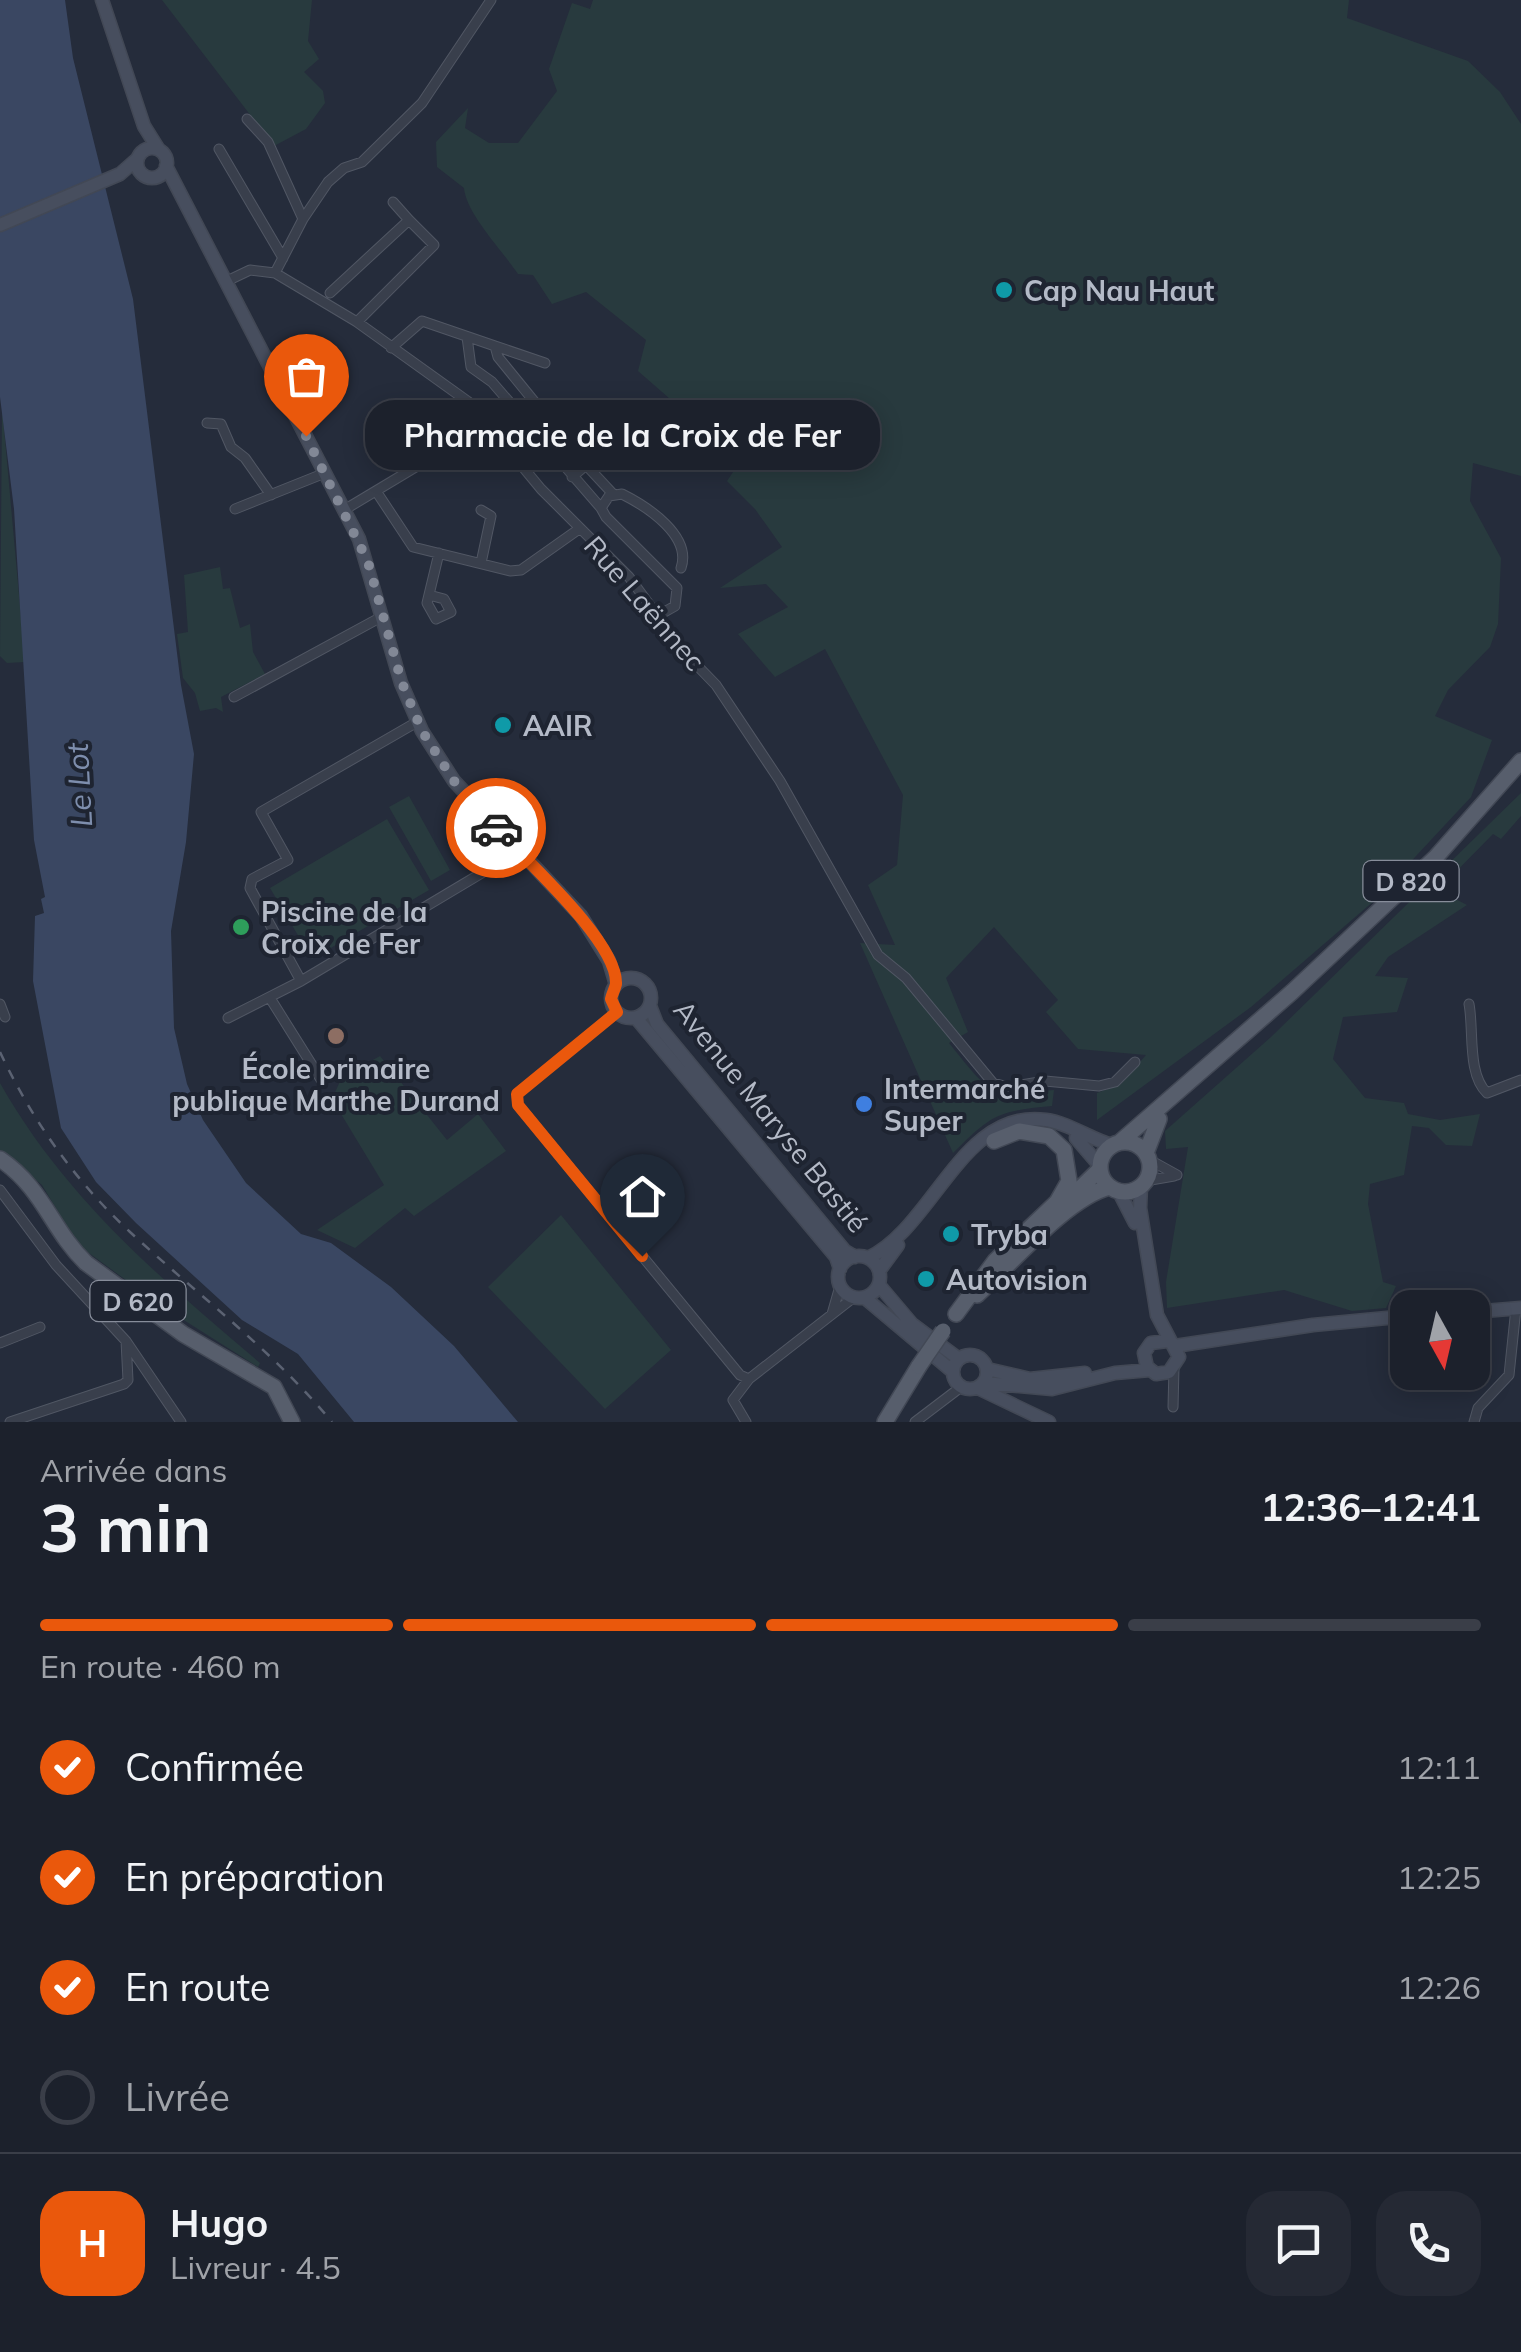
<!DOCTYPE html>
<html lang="fr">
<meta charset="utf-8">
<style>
:root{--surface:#1c212c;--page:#252934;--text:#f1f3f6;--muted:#a0a3a9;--line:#3a3e48;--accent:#ea580c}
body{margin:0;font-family:Mulish,sans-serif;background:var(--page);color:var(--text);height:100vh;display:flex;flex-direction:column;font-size:38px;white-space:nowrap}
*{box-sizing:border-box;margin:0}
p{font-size:32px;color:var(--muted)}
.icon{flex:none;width:55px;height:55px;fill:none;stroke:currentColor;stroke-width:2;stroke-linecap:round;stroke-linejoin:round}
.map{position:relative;height:1422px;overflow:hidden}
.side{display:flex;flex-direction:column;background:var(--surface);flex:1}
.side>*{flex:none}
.needle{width:65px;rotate:172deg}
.fabs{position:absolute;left:1390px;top:1290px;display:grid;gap:20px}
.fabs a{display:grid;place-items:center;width:100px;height:100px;border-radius:20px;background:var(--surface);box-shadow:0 5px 25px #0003,0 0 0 2px var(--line);font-size:50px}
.pin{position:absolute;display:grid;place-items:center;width:85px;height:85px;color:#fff;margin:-102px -42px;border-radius:50% 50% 50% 0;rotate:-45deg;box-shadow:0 0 10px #0007}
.pin .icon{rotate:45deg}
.courier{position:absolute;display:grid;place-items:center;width:100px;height:100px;margin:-50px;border:8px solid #ea580c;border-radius:50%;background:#fff;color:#222;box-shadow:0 2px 12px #0007}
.bubble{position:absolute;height:70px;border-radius:30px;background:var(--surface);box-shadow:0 5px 25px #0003,0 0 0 2px var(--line);font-size:32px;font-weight:700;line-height:70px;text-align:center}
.headline em{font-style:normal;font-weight:700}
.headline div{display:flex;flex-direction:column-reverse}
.headline{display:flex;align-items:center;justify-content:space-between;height:170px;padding:0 40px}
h1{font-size:65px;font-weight:700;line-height:75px}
.bar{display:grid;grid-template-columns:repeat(4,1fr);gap:15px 10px;align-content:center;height:120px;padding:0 40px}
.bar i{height:12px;border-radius:8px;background:var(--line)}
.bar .on{background:var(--accent)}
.bar p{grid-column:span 4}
.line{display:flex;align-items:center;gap:25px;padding:0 40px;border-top:2px solid var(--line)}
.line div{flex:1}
.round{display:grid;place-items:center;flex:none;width:105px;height:105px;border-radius:30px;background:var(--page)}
ol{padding:0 40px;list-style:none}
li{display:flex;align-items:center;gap:30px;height:110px}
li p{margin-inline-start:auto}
li .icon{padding:10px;border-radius:50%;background:var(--accent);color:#fff;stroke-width:4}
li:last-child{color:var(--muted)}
li i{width:55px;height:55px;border:5px solid var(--line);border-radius:50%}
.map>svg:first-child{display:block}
.green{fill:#283a3e}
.water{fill:#3a4762}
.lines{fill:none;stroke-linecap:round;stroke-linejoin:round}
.street-casing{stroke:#515764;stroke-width:11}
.secondary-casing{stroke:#424855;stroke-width:15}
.primary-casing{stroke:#424855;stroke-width:18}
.street{stroke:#393f4c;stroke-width:9}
.secondary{stroke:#474e5e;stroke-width:12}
.primary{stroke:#575e6c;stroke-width:15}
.rail{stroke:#5b6272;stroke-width:2.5;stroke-dasharray:10 10;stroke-linecap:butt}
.primary-bridge-casing{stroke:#424855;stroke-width:18;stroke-linecap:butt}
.primary-bridge{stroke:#575e6c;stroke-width:15}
.done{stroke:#828896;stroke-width:10;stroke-dasharray:0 18}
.route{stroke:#ea580c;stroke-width:12}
.culture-dot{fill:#0f9aa8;stroke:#1e2431;stroke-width:4}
.leisure-dot{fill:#2e9e5b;stroke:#1e2431;stroke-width:4}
.education-dot{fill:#8d6e63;stroke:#1e2431;stroke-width:4}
.shop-dot{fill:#3f7fe0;stroke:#1e2431;stroke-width:4}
.labels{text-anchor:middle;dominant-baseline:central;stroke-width:8;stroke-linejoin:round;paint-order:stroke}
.shield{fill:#1e2431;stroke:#878d9a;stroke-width:2.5}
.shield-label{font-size:25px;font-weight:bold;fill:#b4bac7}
.poi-label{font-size:28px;font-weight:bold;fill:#b4bac7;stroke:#1e2431;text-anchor:start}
.street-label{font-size:28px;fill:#b4bac7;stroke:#1e2431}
.water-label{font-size:30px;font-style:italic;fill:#7e8ead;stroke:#1e2431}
</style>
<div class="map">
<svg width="1521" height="1422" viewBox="0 0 1521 1422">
<rect width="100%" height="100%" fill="#252c3b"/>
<path class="green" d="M162 0H312L308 41 319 59 304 72 323 91 325 103 306 129 274 146Z
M593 0H1349L1347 18 1468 61 1500 92 1521 124V476L1473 463 1470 501 1501 558 1498 624 1490 647 1448 690 1435 716 1492 740 1471 797 1375 900 1251 1007 1097 1120V1093L1121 1084 1146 1055 1078 1049 1046 1012 1058 1000 994 927 946 978 968 1032 949 1043C992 1096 986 1095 1054 1090L1052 1106C998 1111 992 1114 953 1153L860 943 895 945 868 885 897 865 903 795 825 649 775 677 738 634 788 607 766 584 720 588 782 547 755 509 727 481 735 469 701 426 638 371 646 340 586 292 552 304 533 275 518 274C501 249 466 213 464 188L437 167 436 142 468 108 465 128 489 143H518L557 91 549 69 572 3 590 9Z
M2 406 25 662 7 663 0 656Z
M220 567 223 589 230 588 240 628 250 624 253 652 265 674 221 697 223 712 216 708 200 711 195 693 183 678 177 634 188 632 184 575Z
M1521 793V816L1501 839 1493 834 1438 890 1467 905 1388 957 1375 976 1408 978 1397 1012 1343 1017 1333 1059 1365 1098 1404 1103 1408 1114 1440 1120 1480 1114 1472 1146 1446 1145 1429 1128 1412 1126 1404 1175 1370 1184 1368 1204 1383 1282 1396 1286 1386 1308 1352 1311 1284 1290 1167 1308 1166 1282 1188 1147 1166 1149 1165 1131 1271 1037Z
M409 796 450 870 431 881 389 807Z
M387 819 429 890 312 959 270 888Z
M380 1056 447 1140 478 1114 506 1151 414 1216 405 1208 355 1248 317 1230 384 1185 332 1099 342 1077Z
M0 1083C65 1198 160 1278 260 1363L258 1367 160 1305 78 1245 42 1185 0 1151Z
M561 1215 671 1350 605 1409 488 1287Z"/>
<path class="water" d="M0 0H65L73 58 133 299 181 685 194 754 186 842 171 931 174 1028 187 1084 203 1120 246 1183 301 1234 331 1243 391 1287 454 1346 518 1422H354L298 1354 242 1320 136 1223 96 1182 61 1128 33 981 35 916 44 913 41 899 45 897 34 840 14 509 0 397Z"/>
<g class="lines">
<g class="street-casing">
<path id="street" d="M247 119 268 142 303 219
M219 149 283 258
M393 202 409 220
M275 273 303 219 328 182 344 168 362 162 422 103 491 0
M227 281 250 270 275 273 357 322 470 403 541 489 629 577 685 653 716 685 780 781 878 955 906 978 993 1083 1008 1087 1045 1081 1099 1086 1115 1082 1135 1062
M330 293 409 220 434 245 357 322
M467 337 471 367 492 382 601 508
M495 346 545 363
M391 348 422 321 495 346 498 357 586 465 572 477
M207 423 221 424 231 447 245 458 271 495
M586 465 613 494
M376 491 413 547 510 571 521 570 579 529
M235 509 325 473
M344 510 444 450
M481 563 491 516 481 510
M429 595 444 599 451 612 436 619 427 603 439 553
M659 615 675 606 677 588 606 517 601 508 609 496 622 494C648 507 692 536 681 568
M234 697 383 616
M301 981 250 888 252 879 288 860 261 812 417 722
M270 998 322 1081
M0 1004 5 1017
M1469 1004C1474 1030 1467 1074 1487 1093L1521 1080
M617 1012 517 1094 518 1105 740 1375 749 1379 853 1298
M228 1018 301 981 517 852
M1148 1159 1177 1175
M1145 1181 1174 1176
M0 1190 56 1265 126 1341 181 1422
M832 1314 840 1286
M0 1343 40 1327
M1173 1407 1174 1368
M10 1422 124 1384 128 1380 126 1341
M746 1422 733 1400 749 1379
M915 1422 961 1387
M1474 1422 1478 1408 1509 1375 1516 1308"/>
</g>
<g class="secondary-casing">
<path id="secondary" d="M102 0 144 126 159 150
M137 163a15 15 0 1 1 30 0a15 15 0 1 1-30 0Z
M166 166 359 539 401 683 422 731 454 781 581 916 609 961 616 985
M0 225 120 174 137 159
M611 998a20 20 0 1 1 40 0a20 20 0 1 1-40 0Z
M650 1006 657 1024 845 1251 855 1257
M636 1018 836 1257 840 1269
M1076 1138 1100 1166
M1141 1185 1140 1208 1157 1315 1179 1357 1169 1372 1156 1374 1147 1367 1144 1353 1151 1343 1167 1341
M1118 1190 1135 1223
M838 1277a21 21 0 1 1 42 0a21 21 0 1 1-42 0Z
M868 1258C934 1227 962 1108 1046 1120 1069 1123 1090 1139 1112 1145
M879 1271 898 1245
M879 1285 912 1324 959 1359
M865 1298 952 1371
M1472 1312 1521 1308
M1175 1346 1313 1325 1408 1316
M953 1372a17 17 0 1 1 34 0a17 17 0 1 1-34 0Z
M987 1369 1030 1379 1085 1373
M984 1383 1052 1389 1115 1373 1150 1370
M978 1388 1049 1422"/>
</g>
<g class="primary-casing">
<path id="primary" d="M1120 1142 1292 992 1436 857 1521 761
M1100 1167a25 25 0 1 1 50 0a25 25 0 1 1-50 0Z
M1146 1153 1159 1119
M0 1159C44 1189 51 1229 86 1263L183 1334 274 1387 292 1422
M1059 1209 1100 1169
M977 1295C1010 1265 1068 1197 1110 1187
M956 1314 995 1261 1057 1202 1069 1181 1064 1150 1049 1136 1019 1131 994 1141
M885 1422 919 1366"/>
</g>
<use href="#street" class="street"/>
<use href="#secondary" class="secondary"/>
<use href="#primary" class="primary"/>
<path class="rail" d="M0 1052C32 1120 75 1181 130 1232 198 1295 272 1350 332 1422"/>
<g class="primary-bridge-casing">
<path id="primary-bridge" d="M919 1366 943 1331"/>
</g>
<use href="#primary-bridge" class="primary-bridge"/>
</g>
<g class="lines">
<path class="done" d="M306 436 368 562 402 683 422 731 454 781 496 828"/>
<path class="route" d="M496 828C524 859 618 942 616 984 615 989 612 994 611 999L617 1012 517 1094 518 1105 642 1256"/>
</g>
<g class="culture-dot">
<circle cx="1004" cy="290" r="10"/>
<circle cx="503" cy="725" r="10"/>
<circle cx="951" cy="1234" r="10"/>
<circle cx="926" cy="1279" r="10"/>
</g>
<circle class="leisure-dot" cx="241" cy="927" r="10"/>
<circle class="education-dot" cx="336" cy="1036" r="10"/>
<circle class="shop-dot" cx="864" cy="1104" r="10"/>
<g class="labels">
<g class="shield">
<rect x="1363.5" y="861" width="95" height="40" rx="8"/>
<rect x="90.5" y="1281" width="95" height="40" rx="8"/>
</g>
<g class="shield-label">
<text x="1411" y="881">D 820</text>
<text x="138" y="1301">D 620</text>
</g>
<g class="poi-label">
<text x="1024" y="290">Cap Nau Haut</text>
<text x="523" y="725">AAIR</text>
<text x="261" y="911">Piscine de la<tspan x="261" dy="32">Croix de Fer</tspan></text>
<text x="336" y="1068" text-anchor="middle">École primaire<tspan x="336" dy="32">publique Marthe Durand</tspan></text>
<text x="884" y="1088">Intermarché<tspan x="884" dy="32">Super</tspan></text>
<text x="971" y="1234">Tryba</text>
<text x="946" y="1279">Autovision</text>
</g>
<g class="street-label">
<text transform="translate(645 603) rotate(49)">Rue Laënnec</text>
<text transform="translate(771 1116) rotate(51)">Avenue Maryse Bastié</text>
</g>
<g class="water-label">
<text transform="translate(79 785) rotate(-93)">Le Lot</text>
</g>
</g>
</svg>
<div class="fabs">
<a><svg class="needle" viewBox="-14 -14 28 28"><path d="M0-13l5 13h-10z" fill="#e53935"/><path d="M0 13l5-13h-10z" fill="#a0a3a9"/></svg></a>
</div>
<div class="pin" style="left:306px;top:436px;background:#ea580c"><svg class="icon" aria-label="bag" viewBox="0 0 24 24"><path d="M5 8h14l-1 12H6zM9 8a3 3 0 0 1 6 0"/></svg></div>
<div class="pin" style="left:642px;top:1256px;background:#1f2937"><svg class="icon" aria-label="home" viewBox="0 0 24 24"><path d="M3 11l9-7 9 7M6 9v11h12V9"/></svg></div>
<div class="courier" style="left:496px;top:828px"><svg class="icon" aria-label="car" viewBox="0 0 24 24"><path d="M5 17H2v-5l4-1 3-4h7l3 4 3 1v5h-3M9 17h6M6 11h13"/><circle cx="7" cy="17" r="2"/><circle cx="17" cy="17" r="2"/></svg></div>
<div class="bubble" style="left:365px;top:400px;width:515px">Pharmacie de la Croix de Fer</div>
</div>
<section class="side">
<div class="headline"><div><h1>3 min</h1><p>Arrivée dans</p></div><em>12:36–12:41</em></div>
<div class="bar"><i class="on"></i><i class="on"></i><i class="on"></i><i></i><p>En route · 460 m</p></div>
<ol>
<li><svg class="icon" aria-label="check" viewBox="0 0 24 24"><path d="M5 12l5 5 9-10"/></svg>Confirmée<p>12:11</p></li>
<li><svg class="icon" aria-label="check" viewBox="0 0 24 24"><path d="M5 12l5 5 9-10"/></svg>En préparation<p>12:25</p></li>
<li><svg class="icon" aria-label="check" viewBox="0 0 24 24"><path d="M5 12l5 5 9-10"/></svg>En route<p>12:26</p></li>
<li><i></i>Livrée</li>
</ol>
<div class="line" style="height:180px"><b class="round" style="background:var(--accent);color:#fff">H</b><div><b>Hugo</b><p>Livreur · 4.5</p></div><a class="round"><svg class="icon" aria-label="chat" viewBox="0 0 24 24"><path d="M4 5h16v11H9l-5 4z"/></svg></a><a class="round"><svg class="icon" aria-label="phone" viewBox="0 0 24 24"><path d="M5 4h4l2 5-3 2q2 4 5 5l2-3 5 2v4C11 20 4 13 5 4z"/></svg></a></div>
</section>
